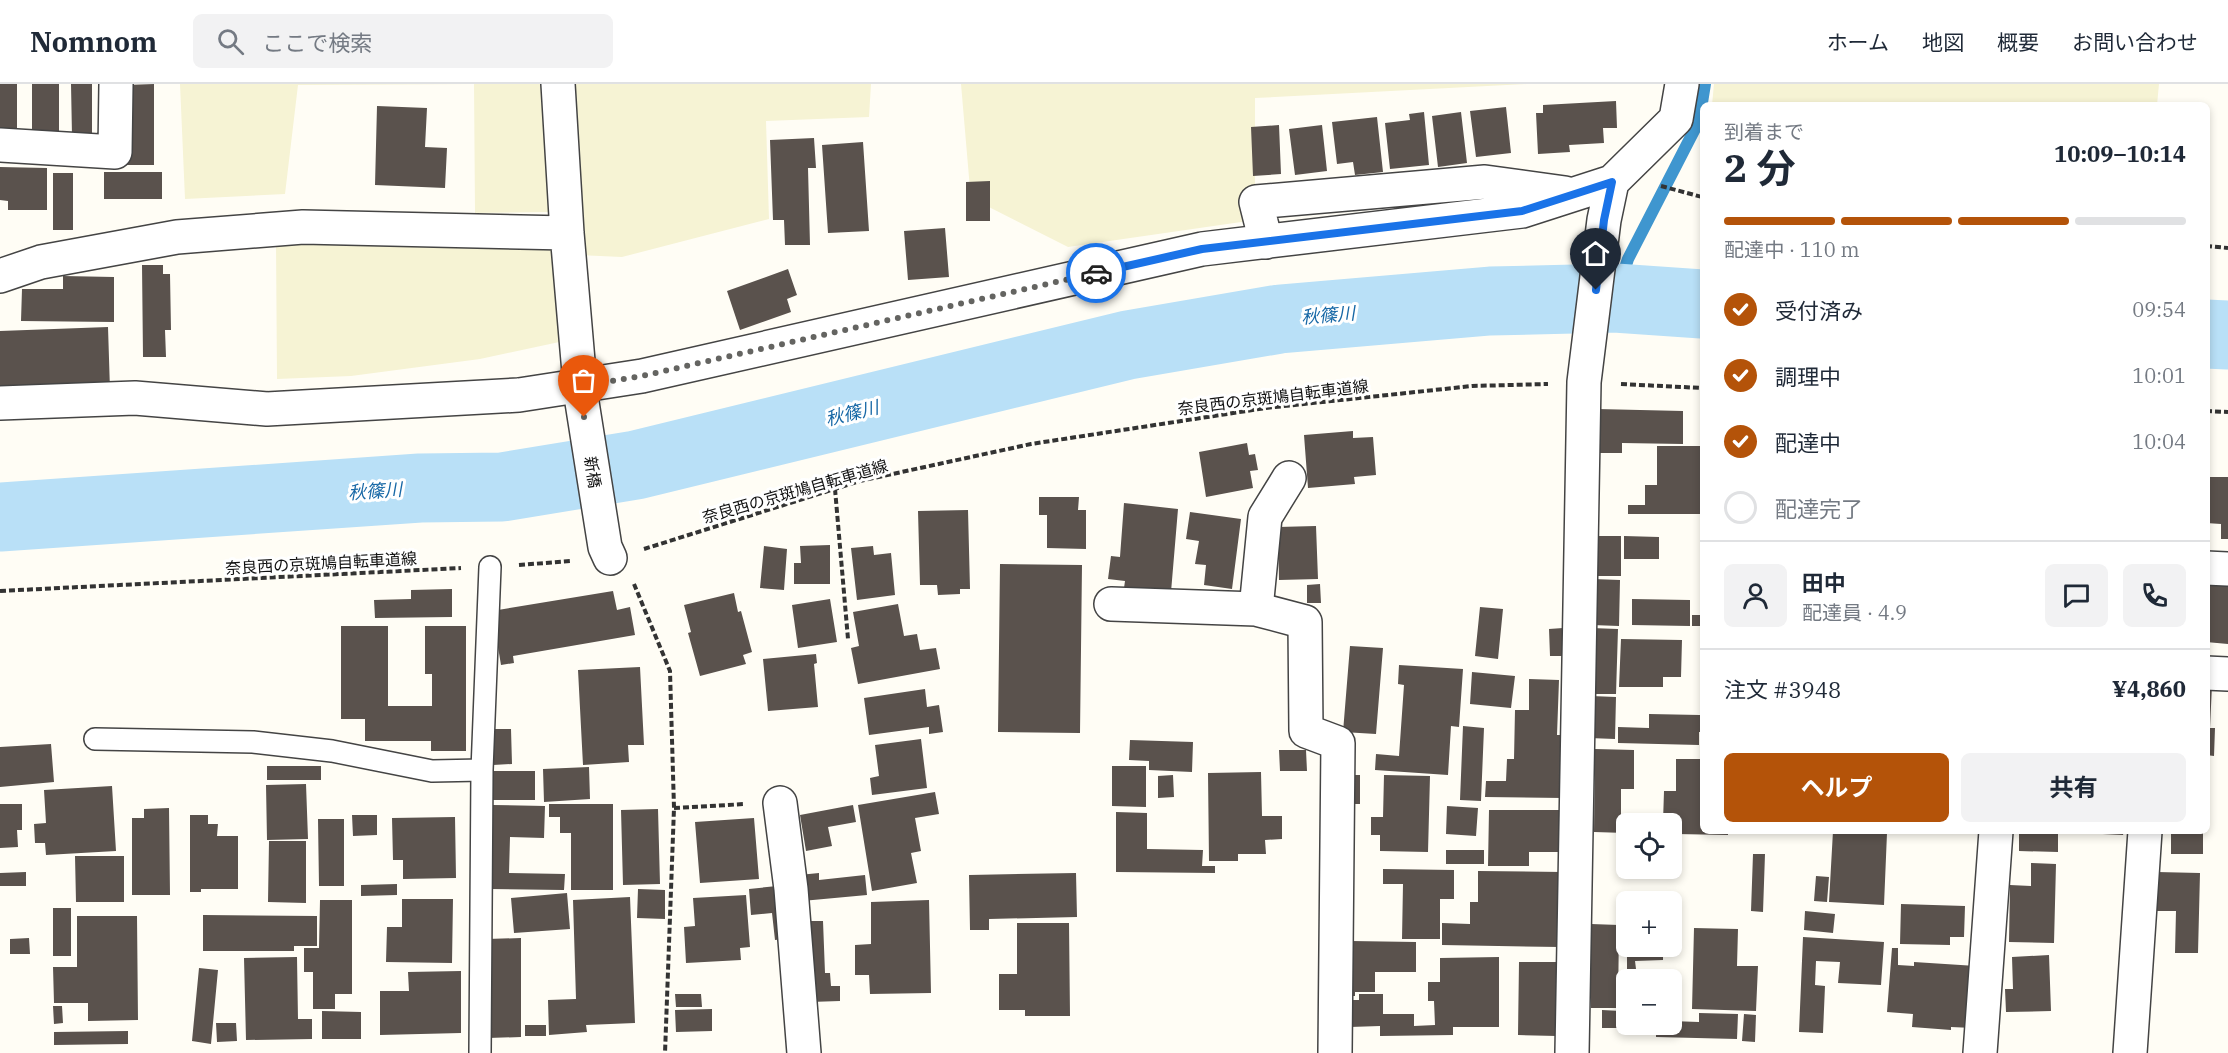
<!DOCTYPE html>
<html lang="ja">
<meta charset="utf-8">
<style>
:root{--surface:#fff;--page:#f2f2f3;--text:#1f2937;--muted:#747a83;--line:#e0e1e3;--accent:#b45309}
body{margin:0;font-family:"IBM Plex Serif","Noto Sans JP",serif;background:var(--page);color:var(--text);height:100vh;display:flex;flex-direction:column;font-size:22px;white-space:nowrap}
*{box-sizing:border-box;margin:0}
p{font-size:20px;color:var(--muted)}
.icon{flex:none;width:33px;height:33px;fill:none;stroke:currentColor;stroke-width:2;stroke-linecap:round;stroke-linejoin:round}
.map{position:relative;flex:1;overflow:hidden}
.panel{position:absolute;left:1700px;top:18px;width:510px;height:732px;display:flex;flex-direction:column;background:var(--surface);border-radius:9px;box-shadow:0 3px 9px #0003}
.panel>*{flex:none}
.controls{position:absolute;left:1616px;top:729px;display:grid;gap:12px}
.controls a{display:grid;place-items:center;width:66px;height:66px;border-radius:9px;background:var(--surface);box-shadow:0 3px 9px #0003;font-size:30px}
.pin{position:absolute;display:grid;place-items:center;width:51px;height:51px;color:#fff;margin:-62px -26px;border-radius:50% 50% 50% 0;rotate:-45deg;box-shadow:0 0 6px #0007}
.pin .icon{rotate:45deg}
.courier{position:absolute;display:grid;place-items:center;width:60px;height:60px;margin:-30px;border:4px solid #1a73e8;border-radius:50%;background:#fff;color:#222;box-shadow:0 2px 8px #0007}
.summary em{font-style:normal;font-weight:700}
.summary div{display:flex;flex-direction:column-reverse}
.summary{display:flex;align-items:center;justify-content:space-between;height:102px;padding:0 24px}
h1{font-size:39px;font-weight:700;line-height:45px}
.bar{display:grid;grid-template-columns:repeat(4,1fr);gap:9px 6px;align-content:center;height:72px;padding:0 24px}
.bar i{height:8px;border-radius:4px;background:var(--line)}
.bar .selected{background:var(--accent)}
.bar p{grid-column:span 4}
.line{display:flex;align-items:center;gap:15px;padding:0 24px;border-top:2px solid var(--line)}
.line div{flex:1}
.round{display:grid;place-items:center;flex:none;width:63px;height:63px;border-radius:9px;background:var(--page)}
ol{padding:0 24px;list-style:none}
li{display:flex;align-items:center;gap:18px;height:66px}
li p{margin-inline-start:auto}
li .icon{padding:6px;border-radius:50%;background:var(--accent);color:#fff;stroke-width:4}
li:last-child{color:var(--muted)}
li i{width:33px;height:33px;border:3px solid var(--line);border-radius:50%}
.action{display:flex;gap:12px;margin-top:auto;padding:12px 24px}
.action a{flex:1;height:69px;border-radius:9px;background:var(--accent);color:#fff;font-size:24px;font-weight:700;line-height:69px;text-align:center}
.action a+a{background:var(--page);color:var(--text)}
header{display:flex;align-items:center;gap:36px;box-sizing:border-box;height:84px;padding:0 30px;background:var(--surface);border-bottom:2px solid var(--line)}
header strong{font-size:28px}
nav{display:flex;gap:33px;margin-inline-start:auto;font-size:21px}
.search{width:420px;height:54px;background:var(--page);display:flex;align-items:center;gap:15px;box-sizing:border-box;padding:0 21px;border-radius:9px;color:var(--muted);font-size:22px}
.map>svg:first-child{display:block}
.farmland{fill:#f6f3d4}
.lines{fill:none;stroke-linecap:round;stroke-linejoin:round}
.stream{stroke:#3f96cf;stroke-width:12}
.river{stroke:#b9e0f7;stroke-width:69}
.building{fill:#5a524d}
.service-casing{stroke:#444;stroke-width:24}
.minor-casing{stroke:#444;stroke-width:36}
.path{stroke:#333;stroke-width:4;stroke-dasharray:6 3;stroke-linecap:butt}
.service{stroke:#fff;stroke-width:21}
.minor{stroke:#fff;stroke-width:33}
.done{stroke:#646461;stroke-width:6;stroke-dasharray:0 10.8}
.route{stroke:#1a73e8;stroke-width:8}
.labels{text-anchor:middle;dominant-baseline:central;stroke-width:6;stroke-linejoin:round;paint-order:stroke}
.street-label{font-size:16px;fill:#111;stroke:#fff}
.water-label{font-size:18px;font-style:italic;fill:#1768a6;stroke:#fff}
</style>
<header>
<strong>Nomnom</strong>
<div class="search"><svg class="icon" aria-label="search" viewBox="0 0 24 24"><circle cx="10" cy="10" r="6"/><path d="M15 15l6 6"/></svg>ここで検索</div>
<nav><a>ホーム</a><a>地図</a><a>概要</a><a>お問い合わせ</a></nav>
</header>
<div class="map">
<svg width="2228" height="969" viewBox="0 0 2228 969">
<rect width="100%" height="100%" fill="#fffdf5"/>
<path class="farmland" d="M180 0H547L549 128 475 129 474 0 298 1 285 110 185 115Z
M574 0H871L869 33 766 37 769 135 622 173 578 171Z
M961 0H1527L1255 14V136L1068 163 981 119 970 105Z
M1714 0H2159L2157 21H1712Z
M540 157 557 169 564 257 480 275 351 292 277 295 276 159Z"/>
<g class="lines">
<path class="stream" d="M1615 214 1628 175 1699 37 1705 0"/>
<path class="river" d="M2206 250 2228 251
M0 433 420 404 502 403 636 381 1128 261 1280 235 1490 217 1615 214 1702 220"/>
</g>
<path class="building" d="M0 0H17V51H0Z
M32 0H59V51H32Z
M71 0H92V52H72Z
M154 0V81H127L126 1Z
M1616 17 1617 44H1603L1604 59 1569 61 1570 68 1538 70 1536 29H1543V21Z
M377 22 427 24 425 63 447 64 445 104 375 101Z
M1506 23 1511 69 1476 73 1470 27Z
M1424 28 1429 81 1390 85 1385 39 1410 36 1409 30Z
M1461 28 1467 79 1438 83 1432 32Z
M1377 33 1383 88 1355 91 1353 78 1337 80 1332 38Z
M1279 41 1281 90 1253 92 1251 43Z
M1322 41 1327 87 1295 91 1289 45Z
M814 54 816 84H808L810 161H785L784 136H773L770 56Z
M863 58 869 147 828 149 822 61Z
M0 83 47 84V126H8V117L0 116Z
M104 88H162V115H104Z
M53 89H73V146H53Z
M990 97V137H966V98Z
M945 144 949 193 908 196 904 147Z
M142 181H163V190H170L171 246H165L166 273H143Z
M788 185 797 211 787 215 791 228 740 246 727 207Z
M63 192 114 193V238L21 237 22 205H63Z
M108 243 110 306 0 309V247Z
M1597 325 1683 327V360L1622 359V369H1596Z
M1353 347V354L1373 353 1376 391 1354 393 1355 400 1308 404 1304 351Z
M1247 359 1249 371 1255 370 1258 386 1250 387 1253 404 1206 413 1199 368Z
M1657 362H1702V430H1628V421H1645V401H1657Z
M2206 393H2228V455H2221V440L2206 439Z
M1039 413H1079L1078 426H1086V465L1047 464V431H1039Z
M1124 419 1178 425 1171 508 1124 504 1125 497 1108 495 1111 472 1120 473Z
M968 426 970 505H960V510L938 511 937 501H920L918 427Z
M1190 428 1241 435 1232 505 1204 501 1206 481 1195 480 1199 457 1186 455Z
M1316 442 1318 495 1279 496 1278 443Z
M1593 452H1621V492H1593Z
M1624 452 1659 453V475H1624Z
M830 461V500H794V479H801L800 462Z
M764 462 787 465 784 506 760 504Z
M873 462 874 471 891 469 895 511 857 516 851 464Z
M1000 480 1082 481 1080 649 998 648Z
M2206 494 2228 496V560L2206 558Z
M1593 495 1620 496 1619 542 1592 541Z
M1320 500 1321 519H1307V501Z
M452 505V533L375 534 374 516 411 515V506Z
M613 507 617 526 630 523 635 551 513 572 514 579 501 581 492 527Z
M734 509 738 528 741 527 752 568 743 571 746 580 700 592 688 549 691 548 684 521Z
M830 515 837 558 798 564 792 521Z
M1632 515 1690 516V542L1632 541Z
M898 520 904 552 917 550 920 566 936 564 940 585 858 600 851 564 859 562 853 528Z
M1480 523 1503 525 1498 575 1475 572Z
M1692 531H1702V542H1692Z
M341 542H388V622H432V590H425V542H466V667H431V657H365V635H341Z
M1563 544 1564 572H1550L1549 545Z
M1591 544 1618 545 1616 610H1590Z
M1621 555 1682 556 1681 593H1663V603H1619Z
M1350 562 1383 564 1376 650 1343 648Z
M816 570 817 579 814 580 818 623 768 627 763 575Z
M1399 581 1463 585 1459 643 1451 642 1448 691 1375 686 1376 670 1399 672 1404 601 1398 600Z
M640 583 644 661H628L629 678 583 681 578 586Z
M1472 588 1515 592 1511 624 1470 620Z
M1529 595 1559 596 1557 651H1564L1563 714 1485 713 1486 697H1506L1507 675H1514L1515 626H1529Z
M2206 600 2212 601 2210 644H2215L2214 672 2206 671Z
M925 605 927 623 939 621 943 648 929 650V643L869 651 864 614Z
M1591 612 1616 613 1615 655 1589 654Z
M1701 613H1702V648H1699V661L1618 659V643L1649 644V630L1700 631Z
M1463 642 1484 644 1481 717 1460 716Z
M492 645H511L512 680 493 681Z
M921 655 927 704 872 711 870 694 879 692 875 661Z
M1130 656 1193 658 1192 688 1149 686V677L1129 676Z
M51 660 54 698 0 703V663Z
M1595 665 1634 666V705H1621V732L1660 733V740H1626V749L1594 748Z
M1279 666H1306L1307 687H1280Z
M1676 675H1702V747H1728V751L1676 750V738H1663L1664 707H1676Z
M267 682H321V696H267Z
M1112 682H1146V723L1112 722Z
M589 683 590 715 544 718 543 685Z
M492 687H535V716H492Z
M1261 688 1262 732H1282V755L1265 756 1266 770H1238V777H1209L1208 689Z
M1173 691 1174 713 1158 714V692Z
M1348 691H1360V720H1348Z
M1384 691 1430 692 1428 768 1380 767V751H1371V733H1383Z
M306 700 308 755 267 756 266 701Z
M112 702 116 767 46 771 45 759H35L34 740 46 739 44 706Z
M935 708 939 730 915 734 921 767 911 769 917 799 872 807 858 721Z
M0 720H22V746H17L18 763 0 764Z
M549 720H613V806H571V749H560V733H549Z
M493 721 545 722 544 754 510 753 509 789 565 790 564 806 491 805Z
M853 721 856 738 828 743 832 762 806 767 800 731Z
M1447 722 1478 724 1476 752 1446 750Z
M169 724 170 811H132V734H144V725Z
M658 725 660 800 623 801 621 726Z
M1489 726H1564V768H1529V782H1488Z
M1116 728 1147 729V765L1203 766 1202 782H1215V789L1116 788Z
M190 731H208V740H218L217 752H238V805H201V808H190Z
M352 731H377V751L353 752Z
M455 733 456 794 403 795V776H393L392 734Z
M754 734 759 795 700 799 695 738Z
M318 735H344V802H319Z
M1833 747 1887 749 1884 821 1829 818Z
M2019 747H2058V768L2019 767Z
M2082 747H2124L2123 751 2082 749Z
M2171 747H2203V770H2171Z
M269 757H306V819L268 818Z
M1446 766H1484V780H1446Z
M1753 770H1765L1763 828 1751 827Z
M75 772H124V818H76Z
M2031 779 2056 780 2054 859 2009 858 2010 801 2031 802Z
M1383 785 1454 786V815H1440V855H1402L1403 800H1383Z
M1478 787 1562 788 1560 863 1442 861V839L1470 840V818H1478Z
M26 788V802H0V789Z
M2157 788 2200 789 2198 869H2175L2176 827H2156Z
M819 789V796L865 791 867 811 802 817 799 791Z
M1076 789 1077 833 989 835V846H970L969 791Z
M1816 792 1829 793 1827 818 1814 817Z
M397 800V811L361 812V801Z
M777 802 784 855 775 856 772 829 751 831 749 805Z
M638 805 665 806V835L637 834Z
M567 809 570 845 514 849 511 814Z
M746 811 750 863 740 864 741 876 686 879 684 843 695 842 693 814Z
M630 813 635 939 586 941 587 948 549 951 548 916 576 915 573 816Z
M402 815H453L452 879 386 878 387 843H402Z
M320 816H352V910H335V925H313V888H304V864H319Z
M929 816 931 909 870 910 869 891H855V861L871 860V818Z
M1901 820 1965 822 1964 853H1950V861L1900 860Z
M53 824H71V872H53Z
M1805 827 1835 830 1833 849 1804 846Z
M203 831 317 832V862H294V867H203Z
M77 832H137L138 936 88 937V919H54L53 883H77Z
M807 837H823L825 889H830L831 902H840V917L810 918Z
M1017 839H1069L1070 932H1025V926H999V890H1017Z
M1591 840 1619 841 1618 924H1591Z
M1694 844 1738 845 1737 882H1758L1756 927 1692 925Z
M1803 853 1884 858 1881 901 1838 899 1840 878 1816 877 1815 901 1825 902 1823 949 1799 948Z
M29 854 30 870H10V855Z
M521 854V953L488 954 487 855Z
M1351 857 1416 858V888H1375V908H1355V912H1350Z
M1627 862H1663V876L1635 877 1636 885H1627Z
M1892 864H1898V881L1914 882V878L1976 882 1973 944 1951 943V946L1912 943 1913 930 1887 928Z
M2049 871 2051 927 2006 928 2005 905H2013L2012 873Z
M297 873 298 935H312V955L246 956 244 874Z
M1499 873V943H1453V951L1380 952V942L1350 943V916H1359V910H1383V930H1414V942L1435 941 1434 917H1428V898H1440V874Z
M1519 878H1557V952L1518 951Z
M199 884 218 886 211 960 192 957Z
M461 887V949L380 951V907H409L408 888Z
M675 910H701L702 923H676Z
M53 922H62L63 939 54 940Z
M1621 923H1626V940H1654L1653 944H1602V926L1621 927Z
M712 925V947L676 948 675 926Z
M322 927 361 928V955H322Z
M1699 929 1738 930 1737 955 1656 953V940H1671V937L1699 938Z
M1744 930 1756 931 1755 958 1742 957Z
M216 939H236L237 957 217 958Z
M525 941H546V952H525Z
M128 947V960L54 961V948Z"/>
<g class="lines">
<g class="service-casing">
<path id="service" d="M95 655 253 658 332 667 432 687 482 686
M480 969 482 686 490 483"/>
</g>
<g class="minor-casing">
<path id="minor" d="M558 0 567 149 581 312 605 463 610 474
M0 61 115 68 116 0
M1266 158 1256 118 1485 98 1565 109
M0 192 41 178 177 153 303 143 567 149
M0 319 135 314 267 325 519 311 642 292 1202 165 1522 127 1612 98 1676 35 1682 0
M2206 484 2228 485
M1111 520 1256 525 1305 538 1306 647 1338 659 1335 969
M1256 525 1265 433 1289 394
M2206 589 2228 590
M780 719 791 805 804 969
M1572 969 1584 298 1604 136 1612 98
M1980 969 1996 747
M2130 969 2145 747"/>
</g>
<path class="path" d="M1661 102 1702 113
M2206 162 2228 164
M1621 300 1702 304
M2206 327 2228 328
M835 405 848 555
M644 465 860 397 1031 360 1266 324 1472 302 1548 300
M519 481 571 477
M634 500 670 587 674 724 665 969
M0 507 461 484
M674 724 745 720"/>
<use href="#service" class="service"/>
<use href="#minor" class="minor"/>
</g>
<g class="lines">
<path class="done" d="M584 333 580 302 642 292 1096 189"/>
<path class="route" d="M1096 189 1202 165 1522 127 1612 98 1604 136 1596 206"/>
</g>
<g class="labels">
<g class="street-label">
<text transform="translate(1273 313) rotate(-7)">奈良西の京斑鳩自転車道線</text>
<text transform="translate(593 388) rotate(81)">新橋</text>
<text transform="translate(795 407) rotate(-16)">奈良西の京斑鳩自転車道線</text>
<text transform="translate(321 479) rotate(-3)">奈良西の京斑鳩自転車道線</text>
</g>
<g class="water-label">
<text transform="translate(1328 231) rotate(-5)">秋篠川</text>
<text transform="translate(852 329) rotate(-14)">秋篠川</text>
<text transform="translate(375 407) rotate(-4)">秋篠川</text>
</g>
</g>
</svg>
<div class="controls">
<a><svg class="icon" aria-label="locate" viewBox="0 0 24 24"><circle cx="12" cy="12" r="6"/><path d="M12 2v4M12 18v4M2 12h4M18 12h4"/></svg></a>
<a>+</a>
<a>−</a>
</div>
<div class="pin" style="left:584px;top:333px;background:#ea580c"><svg class="icon" aria-label="bag" viewBox="0 0 24 24"><path d="M5 8h14l-1 12H6zM9 8a3 3 0 0 1 6 0"/></svg></div>
<div class="pin" style="left:1596px;top:206px;background:#1f2937"><svg class="icon" aria-label="home" viewBox="0 0 24 24"><path d="M3 11l9-7 9 7M6 9v11h12V9"/></svg></div>
<div class="courier" style="left:1096px;top:189px"><svg class="icon" aria-label="car" viewBox="0 0 24 24"><path d="M5 17H2v-5l4-1 3-4h7l3 4 3 1v5h-3M9 17h6M6 11h13"/><circle cx="7" cy="17" r="2"/><circle cx="17" cy="17" r="2"/></svg></div>
<section class="panel">
<div class="summary"><div><h1>2 分</h1><p>到着まで</p></div><em>10:09–10:14</em></div>
<div class="bar"><i class="selected"></i><i class="selected"></i><i class="selected"></i><i></i><p>配達中 · 110 m</p></div>
<ol>
<li><svg class="icon" aria-label="check" viewBox="0 0 24 24"><path d="M5 12l5 5 9-10"/></svg>受付済み<p>09:54</p></li>
<li><svg class="icon" aria-label="check" viewBox="0 0 24 24"><path d="M5 12l5 5 9-10"/></svg>調理中<p>10:01</p></li>
<li><svg class="icon" aria-label="check" viewBox="0 0 24 24"><path d="M5 12l5 5 9-10"/></svg>配達中<p>10:04</p></li>
<li><i></i>配達完了</li>
</ol>
<div class="line" style="height:108px"><a class="round"><svg class="icon" aria-label="person" viewBox="0 0 24 24"><circle cx="12" cy="8" r="4"/><path d="M4 21q1-7 8-7t8 7"/></svg></a><div><b>田中</b><p>配達員 · 4.9</p></div><a class="round"><svg class="icon" aria-label="chat" viewBox="0 0 24 24"><path d="M4 5h16v11H9l-5 4z"/></svg></a><a class="round"><svg class="icon" aria-label="phone" viewBox="0 0 24 24"><path d="M5 4h4l2 5-3 2q2 4 5 5l2-3 5 2v4C11 20 4 13 5 4z"/></svg></a></div>
<div class="line" style="height:78px"><div>注文 #3948</div><b>¥4,860</b></div>
<div class="action"><a>ヘルプ</a><a>共有</a></div>
</section>
</div>
